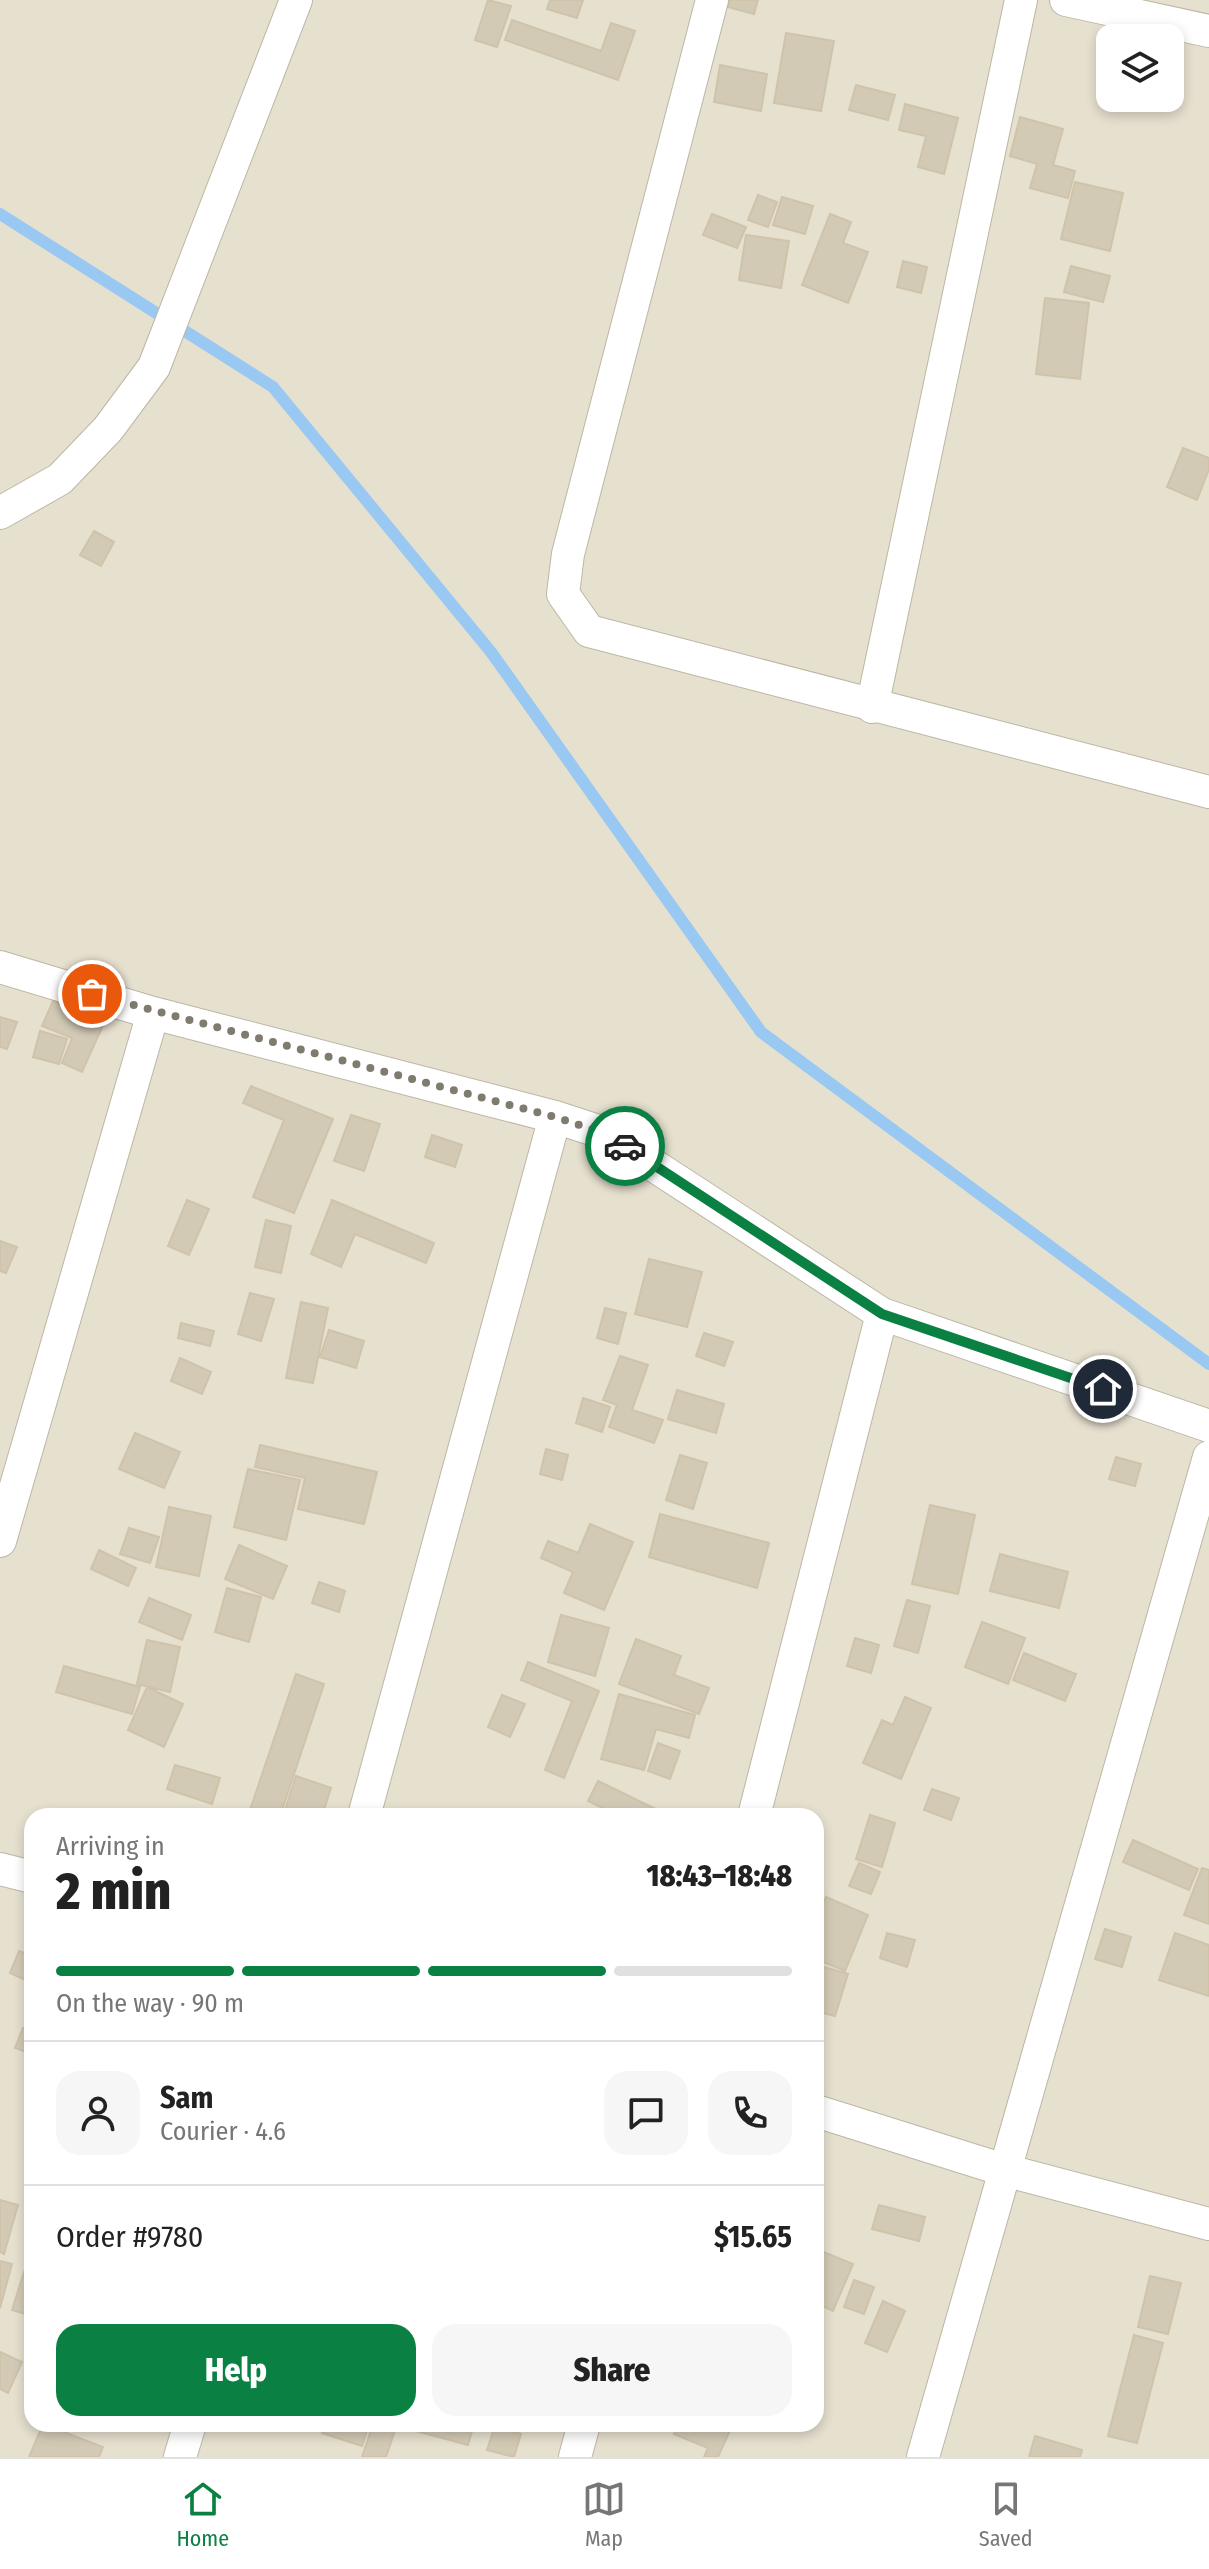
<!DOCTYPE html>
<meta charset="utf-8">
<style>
:root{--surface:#fff;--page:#f6f6f6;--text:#222;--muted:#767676;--line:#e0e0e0;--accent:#0b8043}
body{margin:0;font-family:"Fira Sans Condensed",sans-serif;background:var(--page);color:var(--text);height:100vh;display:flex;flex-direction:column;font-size:30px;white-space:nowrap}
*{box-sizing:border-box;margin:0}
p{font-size:26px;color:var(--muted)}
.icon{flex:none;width:44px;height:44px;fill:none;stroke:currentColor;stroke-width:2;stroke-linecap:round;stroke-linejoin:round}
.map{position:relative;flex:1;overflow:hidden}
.drawer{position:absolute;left:24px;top:1808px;width:800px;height:624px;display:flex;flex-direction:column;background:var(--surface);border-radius:24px;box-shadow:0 4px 12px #0003}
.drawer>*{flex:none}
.buttons{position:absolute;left:1096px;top:24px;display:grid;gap:16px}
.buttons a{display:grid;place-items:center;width:88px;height:88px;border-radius:16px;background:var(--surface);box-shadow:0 4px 12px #0003;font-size:40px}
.pin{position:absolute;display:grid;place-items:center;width:68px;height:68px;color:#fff;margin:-34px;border:4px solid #fff;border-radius:50%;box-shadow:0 2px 8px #0007}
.courier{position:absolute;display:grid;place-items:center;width:80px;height:80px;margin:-40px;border:6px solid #0b8043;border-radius:50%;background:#fff;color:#222;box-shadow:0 2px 10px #0007}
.head em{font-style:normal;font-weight:800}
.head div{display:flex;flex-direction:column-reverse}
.head{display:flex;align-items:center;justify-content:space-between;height:136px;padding:0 32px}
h1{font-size:52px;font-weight:800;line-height:60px}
.bar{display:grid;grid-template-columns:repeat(4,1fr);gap:12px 8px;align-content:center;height:96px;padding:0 32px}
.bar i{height:10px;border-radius:6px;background:var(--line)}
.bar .current{background:var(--accent)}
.bar p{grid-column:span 4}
.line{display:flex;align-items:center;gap:20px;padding:0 32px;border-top:2px solid var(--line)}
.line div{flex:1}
.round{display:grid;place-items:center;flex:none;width:84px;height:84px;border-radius:24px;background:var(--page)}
.cta{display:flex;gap:16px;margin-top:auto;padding:16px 32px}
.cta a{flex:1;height:92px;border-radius:24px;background:var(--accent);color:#fff;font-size:32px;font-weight:800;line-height:92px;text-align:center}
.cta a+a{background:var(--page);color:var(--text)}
.tab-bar{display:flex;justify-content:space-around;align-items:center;height:112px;border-top:2px solid var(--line);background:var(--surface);font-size:22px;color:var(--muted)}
.tab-bar a{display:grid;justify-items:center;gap:4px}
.tab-bar .current{color:var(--accent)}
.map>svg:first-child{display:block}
.residential{fill:#e6e0cf;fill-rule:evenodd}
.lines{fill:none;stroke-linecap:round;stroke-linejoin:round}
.stream{stroke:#99c8f3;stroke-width:12}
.building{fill:#d3cab6;stroke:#cfc3a9;stroke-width:2}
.street-casing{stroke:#bdb6a4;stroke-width:34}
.street{stroke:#fff;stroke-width:32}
.done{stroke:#807b6f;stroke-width:8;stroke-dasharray:0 14.4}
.route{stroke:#0b8043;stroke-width:10}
</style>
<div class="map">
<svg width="1209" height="2457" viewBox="0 0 1209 2457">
<rect width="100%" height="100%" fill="#f2eee1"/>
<path class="residential" d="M0 0H1209V2457H0ZM1110 38H1170V98H1110ZM32 1816H816V2424H32Z"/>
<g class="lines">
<path class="stream" d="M0 214 273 387 491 652 761 1032 1209 1364"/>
</g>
<path class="building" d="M488 0 511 6 497 47 475 40Z
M550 0H583L577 18 547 9Z
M730 0H758L754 14 728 7Z
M512 20 601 51 611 23 635 31 618 80 505 40Z
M786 33 834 41 821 111 774 103Z
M720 65 767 74 761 111 714 102Z
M856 85 895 95 888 120 849 110Z
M905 104 958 118 944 174 918 167 926 136 899 130Z
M1020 117 1063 129 1053 165 1075 171 1068 198 1030 188 1037 164 1010 156Z
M1075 182 1123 193 1110 251 1061 239Z
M758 195 777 202 768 227 748 220Z
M782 197 813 206 805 234 773 225Z
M712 214 746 227 737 248 703 235Z
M830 214 851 222 843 243 868 252 848 303 802 285Z
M746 235 789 241 781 288 739 280Z
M903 261 927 267 921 293 897 287Z
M1071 266 1110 276 1103 302 1064 292Z
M1045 298 1089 303 1080 379 1036 374Z
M1183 448 1209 458V469L1197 500 1167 487Z
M94 531 114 542 101 566 80 555Z
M53 1001 104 1023 82 1072 62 1063 72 1038 42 1026Z
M0 1017 17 1022 7 1049 0 1047Z
M40 1031 67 1039 59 1064 33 1057Z
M251 1086 333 1119 294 1213 253 1197 284 1120 243 1103Z
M351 1115 380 1124 364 1171 334 1161Z
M432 1135 462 1145 455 1167 425 1157Z
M187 1200 209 1209 189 1255 168 1246Z
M332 1200 434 1243 426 1263 355 1234 341 1267 311 1254Z
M266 1220 291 1226 281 1273 255 1267Z
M0 1241 17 1247 6 1273 0 1271Z
M649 1259 702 1272 687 1327 635 1314Z
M250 1293 274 1299 261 1341 238 1334Z
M301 1302 328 1308 313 1383 286 1378Z
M605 1308 626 1313 618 1344 597 1338Z
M181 1323 214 1331 210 1346 178 1338Z
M329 1330 364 1341 356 1368 320 1357Z
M704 1333 733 1342 724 1366 696 1356Z
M620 1356 648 1365 632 1410 663 1420 654 1443 609 1427 617 1405 603 1400Z
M180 1358 211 1372 202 1394 171 1381Z
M677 1390 724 1404 716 1433 668 1419Z
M583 1398 610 1407 602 1432 576 1423Z
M135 1433 180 1452 164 1488 119 1469Z
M260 1445 377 1472 364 1524 298 1509 305 1478 255 1467Z
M546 1449 568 1455 562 1480 540 1474Z
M680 1455 707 1463 693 1509 666 1500Z
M1116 1457 1141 1464 1135 1486 1109 1479Z
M248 1469 300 1480 286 1540 234 1527Z
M930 1505 975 1515 958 1594 912 1584Z
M169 1507 211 1516 199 1576 156 1567Z
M660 1514 769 1543 757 1588 649 1557Z
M590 1524 633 1542 604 1610 564 1593 573 1572 541 1558 548 1541 578 1553Z
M129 1528 159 1537 150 1563 120 1554Z
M239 1545 287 1566 273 1599 225 1579Z
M99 1550 136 1568 128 1586 91 1569Z
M1000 1554 1068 1572 1059 1608 990 1591Z
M319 1582 345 1591 339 1612 312 1603Z
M227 1588 261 1597 249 1642 215 1632Z
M149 1598 191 1615 182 1640 139 1622Z
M907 1600 930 1606 918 1653 894 1646Z
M561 1615 609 1628 595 1676 548 1662Z
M982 1622 1025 1638 1008 1684 965 1667Z
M855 1638 879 1645 871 1673 847 1666Z
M636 1639 681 1656 674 1675 709 1688 699 1714 619 1684Z
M147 1640 180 1647 170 1692 137 1684Z
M1024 1653 1076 1674 1065 1701 1013 1680Z
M528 1662 599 1691 564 1778 545 1770 572 1701 521 1680Z
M64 1666 140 1687 132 1714 56 1692Z
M296 1674 324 1684 280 1816H248Z
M147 1687 183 1704 164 1747 128 1730Z
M619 1694 695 1715 689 1738 656 1729 644 1770 601 1759Z
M502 1695 525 1704 510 1737 488 1727Z
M905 1697 931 1708 901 1779 863 1763 882 1720 893 1725Z
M658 1743 680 1751 670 1779 648 1771Z
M175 1765 220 1778 212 1804 167 1789Z
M296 1776 331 1788 322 1816H283Z
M598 1781 670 1816H620L588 1801Z
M932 1789 959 1798 951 1820 924 1810Z
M870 1815 895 1823 882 1867 856 1859Z
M1133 1840 1198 1869 1189 1890 1123 1862Z
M859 1863 880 1872 871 1894 849 1886Z
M1202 1868 1209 1870V1924L1184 1915Z
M826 1897 868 1915 845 1971 816 1959V1920Z
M1105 1929 1131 1937 1122 1967 1095 1959Z
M887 1933 915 1940 907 1967 880 1958Z
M1175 1933 1209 1945V1996L1159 1980Z
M19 1951 32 1956V1983L10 1973Z
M824 1967 848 1974 835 2016 816 2011V1994Z
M23 2028 32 2031V2054L15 2048Z
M0 2200 18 2205 4 2254 0 2252Z
M879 2205 925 2217 919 2241 872 2229Z
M816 2249 853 2264 833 2311 816 2303Z
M0 2261 12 2264 0 2308Z
M26 2266 32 2268V2316L12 2310Z
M1150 2276 1181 2283 1168 2334 1138 2327Z
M854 2280 874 2287 864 2314 844 2307Z
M883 2301 905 2311 887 2352 865 2343Z
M1134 2335 1163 2343 1137 2443 1108 2436Z
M0 2352 22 2362 8 2393 0 2389Z
M43 2424 103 2447 99 2457H29Z
M324 2424H369L362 2446 322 2433Z
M373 2424 396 2427 386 2457H362Z
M406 2424H474L468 2445 405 2428Z
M679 2424H733L718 2457H704L708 2448 674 2434Z
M495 2426 521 2434 514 2457 487 2450Z
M1035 2436 1082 2450 1080 2457H1029Z"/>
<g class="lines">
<g class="street-casing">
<path id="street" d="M712 0 568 554 563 594 589 631 1209 792
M1066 0 1209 31
M0 513 60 479 108 429 154 367 296 0
M872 707 1021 0
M0 967 153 1013 555 1117 604 1133 882 1314 1209 1426
M0 1541 153 1013
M364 1816 555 1117
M754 1816 882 1314
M0 1869 32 1877
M816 2111 1004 2170 1209 2224
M180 2457 190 2424
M575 2457 584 2424
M923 2457 1209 1457"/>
</g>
<use href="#street" class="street"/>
</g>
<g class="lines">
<path class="done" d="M92 994 555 1117 604 1133 625 1146"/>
<path class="route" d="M625 1146 882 1314 1103 1389"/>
</g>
</svg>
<div class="buttons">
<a><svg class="icon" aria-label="layers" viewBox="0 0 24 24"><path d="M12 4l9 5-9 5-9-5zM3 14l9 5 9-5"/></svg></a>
</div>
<div class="pin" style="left:92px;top:994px;background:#ea580c"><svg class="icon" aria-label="bag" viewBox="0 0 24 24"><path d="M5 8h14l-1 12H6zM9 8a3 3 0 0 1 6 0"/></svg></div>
<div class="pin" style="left:1103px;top:1389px;background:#1f2937"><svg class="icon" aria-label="home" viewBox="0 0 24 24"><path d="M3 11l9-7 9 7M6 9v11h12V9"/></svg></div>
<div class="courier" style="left:625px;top:1146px"><svg class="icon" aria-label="car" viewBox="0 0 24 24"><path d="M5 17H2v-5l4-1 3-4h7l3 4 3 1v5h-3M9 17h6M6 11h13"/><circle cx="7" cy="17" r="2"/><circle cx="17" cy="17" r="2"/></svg></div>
<section class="drawer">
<div class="head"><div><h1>2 min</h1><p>Arriving in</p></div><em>18:43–18:48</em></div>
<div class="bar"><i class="current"></i><i class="current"></i><i class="current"></i><i></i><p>On the way · 90 m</p></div>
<div class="line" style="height:144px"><a class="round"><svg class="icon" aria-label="person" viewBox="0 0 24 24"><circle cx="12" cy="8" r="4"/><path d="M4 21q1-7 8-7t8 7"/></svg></a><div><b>Sam</b><p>Courier · 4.6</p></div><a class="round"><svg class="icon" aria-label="chat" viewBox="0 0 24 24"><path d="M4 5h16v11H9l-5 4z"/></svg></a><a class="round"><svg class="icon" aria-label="phone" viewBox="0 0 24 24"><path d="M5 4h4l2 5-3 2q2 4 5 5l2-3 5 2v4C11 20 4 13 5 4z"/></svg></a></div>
<div class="line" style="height:104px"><div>Order #9780</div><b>$15.65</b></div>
<div class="cta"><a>Help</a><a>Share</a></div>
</section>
</div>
<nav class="tab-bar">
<a class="current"><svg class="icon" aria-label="home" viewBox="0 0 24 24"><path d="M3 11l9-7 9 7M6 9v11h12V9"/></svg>Home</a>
<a><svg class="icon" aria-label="map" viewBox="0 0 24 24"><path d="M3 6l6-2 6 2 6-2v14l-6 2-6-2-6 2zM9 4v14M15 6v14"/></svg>Map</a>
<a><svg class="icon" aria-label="saved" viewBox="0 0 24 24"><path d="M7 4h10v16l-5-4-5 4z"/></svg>Saved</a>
</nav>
